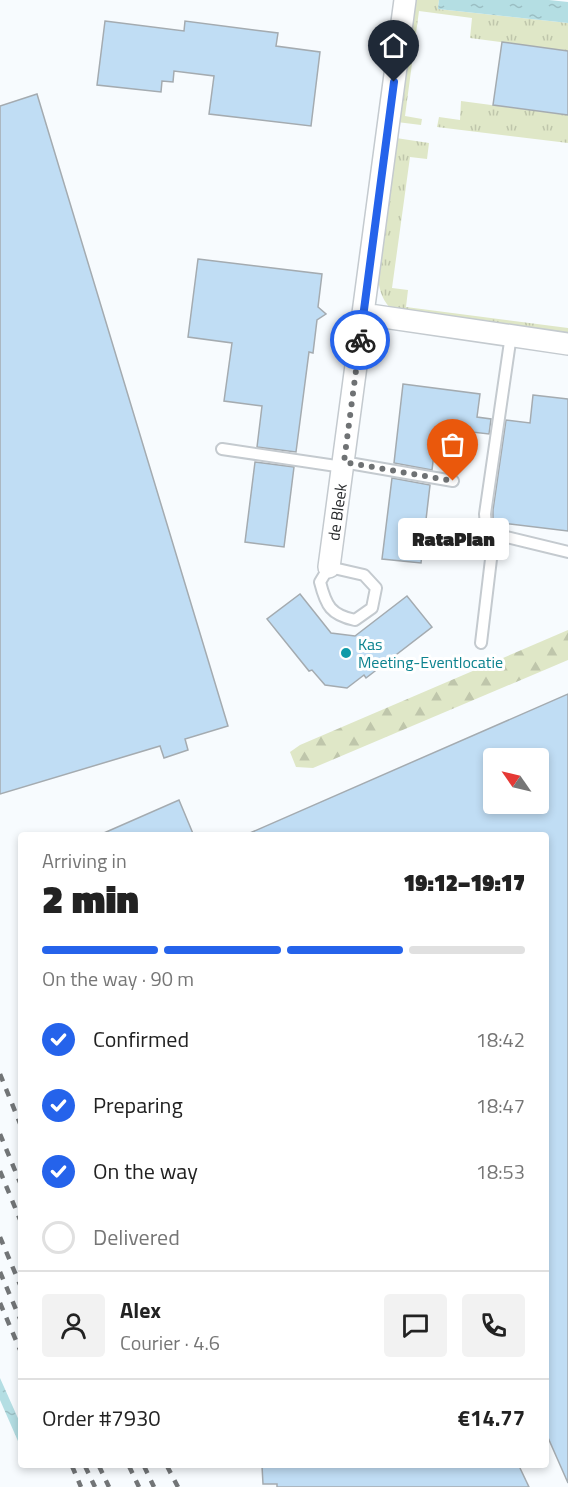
<!DOCTYPE html>
<meta charset="utf-8">
<style>
:root{--surface:#fff;--page:#f2f2f2;--text:#222;--muted:#767676;--line:#e0e0e0;--accent:#2563eb}
body{margin:0;font-family:"Titillium Web",sans-serif;background:var(--page);color:var(--text);height:100vh;display:flex;flex-direction:column;font-size:22px;white-space:nowrap}
*{box-sizing:border-box;margin:0}
p{font-size:20px;color:var(--muted)}
.icon{flex:none;width:33px;height:33px;fill:none;stroke:currentColor;stroke-width:2;stroke-linecap:round;stroke-linejoin:round}
.map{position:relative;flex:1;overflow:hidden}
.sheet{position:absolute;left:18px;top:832px;width:531px;height:636px;display:flex;flex-direction:column;background:var(--surface);border-radius:6px;box-shadow:0 3px 9px #0003}
.sheet>*{flex:none}
.needle{width:39px;rotate:304deg}
.controls{position:absolute;left:483px;top:748px;display:grid;gap:12px}
.controls a{display:grid;place-items:center;width:66px;height:66px;border-radius:6px;background:var(--surface);box-shadow:0 3px 9px #0003;font-size:30px}
.pin{position:absolute;display:grid;place-items:center;width:51px;height:51px;color:#fff;margin:-62px -26px;border-radius:50% 50% 50% 0;rotate:-45deg;box-shadow:0 0 6px #0007}
.pin .icon{rotate:45deg}
.courier{position:absolute;display:grid;place-items:center;width:60px;height:60px;margin:-30px;border:4px solid #2563eb;border-radius:50%;background:#fff;color:#222;box-shadow:0 2px 8px #0007}
.bubble{position:absolute;height:42px;border-radius:6px;background:var(--surface);box-shadow:0 3px 9px #0003;font-size:20px;font-weight:800;line-height:42px;text-align:center}
.head em{font-style:normal;font-weight:800}
.head div{display:flex;flex-direction:column-reverse}
.head{display:flex;align-items:center;justify-content:space-between;height:102px;padding:0 24px}
h1{font-size:39px;font-weight:800;line-height:45px}
.bar{display:grid;grid-template-columns:repeat(4,1fr);gap:9px 6px;align-content:center;height:72px;padding:0 24px}
.bar i{height:8px;border-radius:4px;background:var(--line)}
.bar .current{background:var(--accent)}
.bar p{grid-column:span 4}
.line{display:flex;align-items:center;gap:15px;padding:0 24px;border-top:2px solid var(--line)}
.line div{flex:1}
.round{display:grid;place-items:center;flex:none;width:63px;height:63px;border-radius:6px;background:var(--page)}
ol{padding:0 24px;list-style:none}
li{display:flex;align-items:center;gap:18px;height:66px}
li p{margin-inline-start:auto}
li .icon{padding:6px;border-radius:50%;background:var(--accent);color:#fff;stroke-width:4}
li:last-child{color:var(--muted)}
li i{width:33px;height:33px;border:3px solid var(--line);border-radius:50%}
.map>svg:first-child{display:block}
.grass{fill:url(#grass-tufts)}
.forest{fill:url(#forest-firs)}
.water{fill:url(#water-ripples)}
.building{fill:#c0ddf4;stroke:#a4abb0;stroke-width:1.5;fill-rule:evenodd}
.lines{fill:none;stroke-linecap:round;stroke-linejoin:round}
.service-casing{stroke:#c4cacf;stroke-width:14}
.minor-casing{stroke:#c4cacf;stroke-width:24}
.service{stroke:#fff;stroke-width:10}
.minor{stroke:#fff;stroke-width:21}
.rail{stroke:#727577;stroke-width:4.5;stroke-dasharray:8 8;stroke-linecap:butt}
.done{stroke:#6f7274;stroke-width:6;stroke-dasharray:0 10.8}
.route{stroke:#2563eb;stroke-width:8}
.culture-dot{fill:#0f9aa8;stroke:#fff;stroke-width:2}
.labels{text-anchor:middle;dominant-baseline:central;stroke-width:6;stroke-linejoin:round;paint-order:stroke}
.street-label{font-size:16px;fill:#26282a;stroke:#fff}
.culture-label{font-size:16px;fill:#0d838f;stroke:#fff;text-anchor:start}
</style>
<div class="map">
<svg width="568" height="1487" viewBox="0 0 568 1487">
<defs>
<pattern id="grass-tufts" width="24" height="20" patternUnits="userSpaceOnUse" patternTransform="scale(1.5)"><rect width="24" height="20" fill="#dfe7c7"/><path d="M3 7l-1-3M5 7V3M7 7l1-3M15 17l-1-3M17 17v-4M19 17l1-3" fill="none" stroke="#bfc6ab"/></pattern>
<pattern id="forest-firs" width="22" height="20" patternUnits="userSpaceOnUse" patternTransform="scale(1.5)"><rect width="22" height="20" fill="#dfe7c7"/><path d="M5 1l3.5 6h-7zM16 11l3.5 6h-7z" fill="#bfc6ab"/></pattern>
<pattern id="water-ripples" width="26" height="14" patternUnits="userSpaceOnUse" patternTransform="scale(1.5)"><rect width="26" height="14" fill="#b4dee3"/><path d="M2 4q2-2 4 0t4 0M15 11q2-2 4 0t4 0" fill="none" stroke="#9bbec3"/></pattern>
</defs>
<rect width="100%" height="100%" fill="#f7fbfe"/>
<path class="grass" d="M412 0H439L438 9 568 23V51L470 38 472 18 419 11 405 116 422 119 421 125 397 122Z
M461 101 568 115V143L437 127 439 117 460 120Z
M396 138 429 143 427 159 410 157 392 288 408 290 406 307 568 328V339L393 311C383 301 380 293 378 279Z"/>
<path class="forest" d="M568 630V660L313 768 296 767 290 752 300 745Z"/>
<path class="water" d="M439 0H549L568 2V23L438 9Z
M0 1378 21 1425V1448L0 1400Z"/>
<path class="building" d="M105 21 184 31 185 21 278 33 276 46 320 52 311 126 209 114 214 76 174 71 173 82 162 81 161 92 97 85Z
M502 42 568 51V115L493 105Z
M37 94 228 726 185 739 188 750 164 758 160 746 0 794V106Z
M198 259 322 274 318 307 326 314 317 320 313 353 309 352 296 452 257 447 262 406 224 401 232 343 188 337Z
M403 384 480 394 477 417 491 419 489 434 437 428 432 470 394 463Z
M533 395 568 399V531L493 522V510L506 420 530 423Z
M255 462 294 467 284 547 245 542Z
M392 478 430 485 421 563 382 559Z
M300 594 331 633 355 636 407 596 432 627 366 678 364 675 347 688 325 685 312 670 309 671 267 619Z
M568 694V1483L546 1433V836H243ZM494 759H538V804H494Z
M179 800 194 836H97Z
M262 1466H519L529 1487H277V1484H263Z"/>
<g class="lines">
<g class="service-casing">
<path id="service" d="M511 335 485 514 486 526 494 534 568 552
M222 449 343 467
M343 462 453 481
M329 567 364 575 376 588 372 608 355 620C331 615 326 606 320 582Z
M481 643 494 534"/>
</g>
<g class="minor-casing">
<path id="minor" d="M363 314 568 344
M329 567 405 0"/>
</g>
<use href="#service" class="service"/>
<use href="#minor" class="minor"/>
<path class="rail" d="M0 1074 21 1126
M0 1134 21 1185
M0 1171 21 1222
M0 1237 21 1287
M0 1272 21 1321
M0 1303 21 1352
M72 1466 81 1487
M85 1466 95 1487
M99 1466 109 1487
M129 1466 139 1487
M144 1466 154 1487
M167 1466 178 1487"/>
</g>
<g class="lines">
<path class="done" d="M360 340 344 462 453 481"/>
<path class="route" d="M360 340 394 82"/>
</g>
<circle class="culture-dot" cx="346" cy="653" r="6"/>
<g class="labels">
<g class="street-label">
<text transform="translate(337 512) rotate(-82)">de Bleek</text>
</g>
<g class="culture-label">
<text x="358" y="644">Kas<tspan x="358" dy="18">Meeting-Eventlocatie</tspan></text>
</g>
</g>
</svg>
<div class="controls">
<a><svg class="needle" viewBox="-14 -14 28 28"><path d="M0-13l5 13h-10z" fill="#e53935"/><path d="M0 13l5-13h-10z" fill="#767676"/></svg></a>
</div>
<div class="pin" style="left:453px;top:481px;background:#ea580c"><svg class="icon" aria-label="bag" viewBox="0 0 24 24"><path d="M5 8h14l-1 12H6zM9 8a3 3 0 0 1 6 0"/></svg></div>
<div class="pin" style="left:394px;top:82px;background:#1f2937"><svg class="icon" aria-label="home" viewBox="0 0 24 24"><path d="M3 11l9-7 9 7M6 9v11h12V9"/></svg></div>
<div class="courier" style="left:360px;top:340px"><svg class="icon" aria-label="bike" viewBox="0 0 24 24"><circle cx="6" cy="16" r="4"/><circle cx="18" cy="16" r="4"/><path d="M6 16l4-8h5l3 8M10 8l3 8H6M13 5h3"/></svg></div>
<div class="bubble" style="left:398px;top:518px;width:111px">RataPlan</div>
<section class="sheet">
<div class="head"><div><h1>2 min</h1><p>Arriving in</p></div><em>19:12–19:17</em></div>
<div class="bar"><i class="current"></i><i class="current"></i><i class="current"></i><i></i><p>On the way · 90 m</p></div>
<ol>
<li><svg class="icon" aria-label="check" viewBox="0 0 24 24"><path d="M5 12l5 5 9-10"/></svg>Confirmed<p>18:42</p></li>
<li><svg class="icon" aria-label="check" viewBox="0 0 24 24"><path d="M5 12l5 5 9-10"/></svg>Preparing<p>18:47</p></li>
<li><svg class="icon" aria-label="check" viewBox="0 0 24 24"><path d="M5 12l5 5 9-10"/></svg>On the way<p>18:53</p></li>
<li><i></i>Delivered</li>
</ol>
<div class="line" style="height:108px"><a class="round"><svg class="icon" aria-label="person" viewBox="0 0 24 24"><circle cx="12" cy="8" r="4"/><path d="M4 21q1-7 8-7t8 7"/></svg></a><div><b>Alex</b><p>Courier · 4.6</p></div><a class="round"><svg class="icon" aria-label="chat" viewBox="0 0 24 24"><path d="M4 5h16v11H9l-5 4z"/></svg></a><a class="round"><svg class="icon" aria-label="phone" viewBox="0 0 24 24"><path d="M5 4h4l2 5-3 2q2 4 5 5l2-3 5 2v4C11 20 4 13 5 4z"/></svg></a></div>
<div class="line" style="height:78px"><div>Order #7930</div><b>€14.77</b></div>
</section>
</div>
